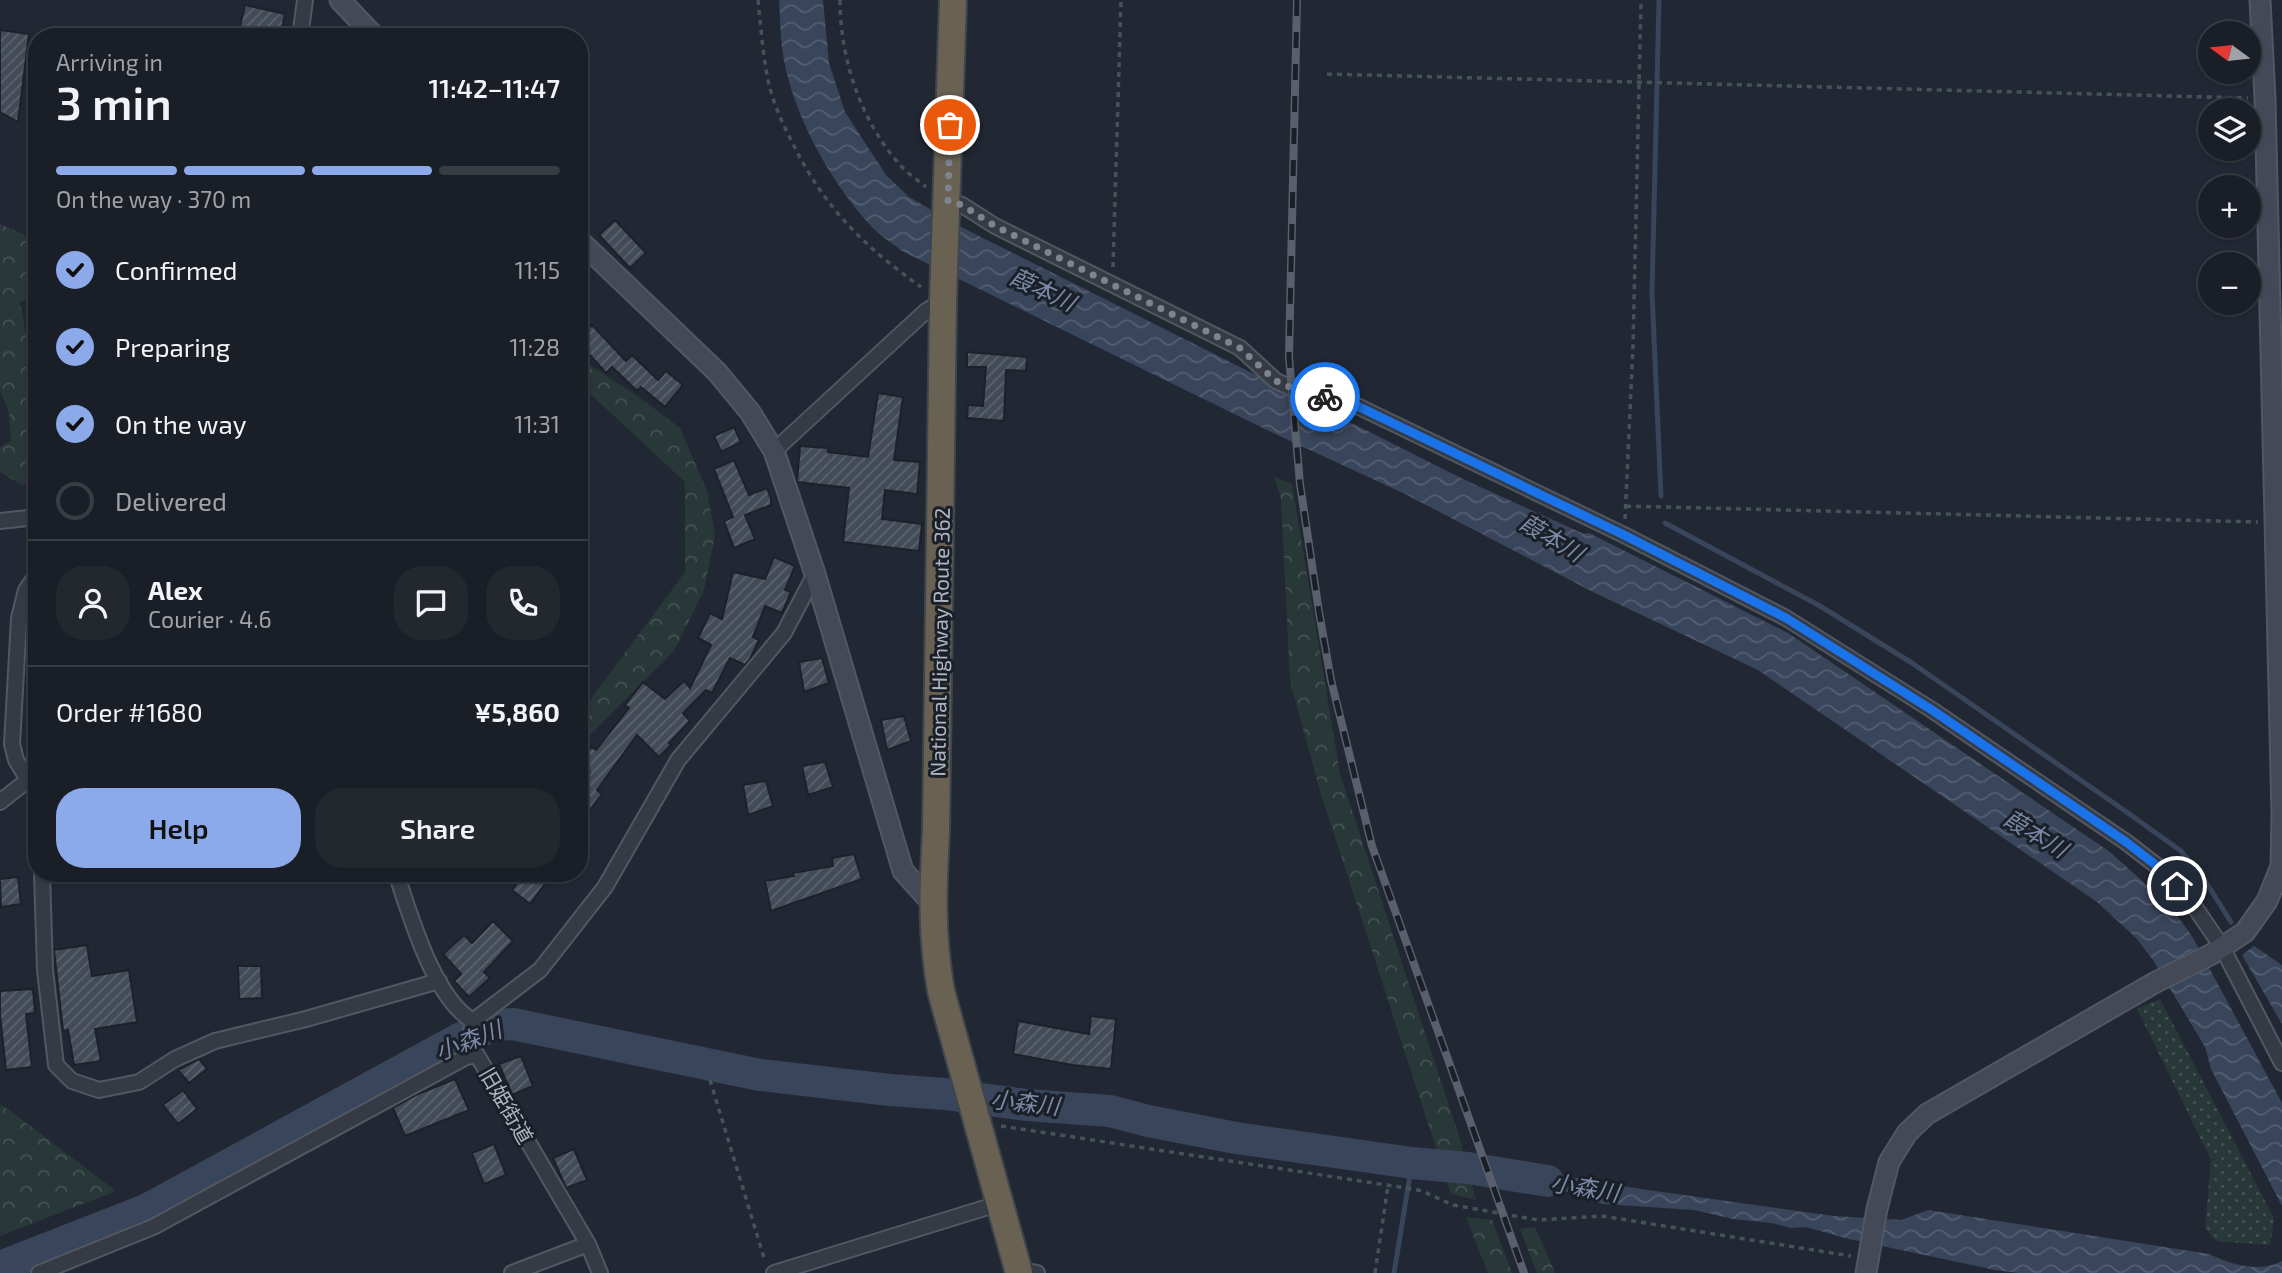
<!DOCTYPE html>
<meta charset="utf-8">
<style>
:root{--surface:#1a1e26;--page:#23272e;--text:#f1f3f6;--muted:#9fa2a7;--line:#383c43;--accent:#8caae9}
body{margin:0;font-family:"Exo 2","Noto Sans JP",sans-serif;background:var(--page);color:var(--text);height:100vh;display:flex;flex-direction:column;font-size:26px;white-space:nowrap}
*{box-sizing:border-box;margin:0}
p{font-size:23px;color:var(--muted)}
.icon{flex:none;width:38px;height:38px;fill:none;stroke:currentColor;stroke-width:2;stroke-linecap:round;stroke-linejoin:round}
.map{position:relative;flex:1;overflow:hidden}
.drawer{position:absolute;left:28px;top:28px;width:560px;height:854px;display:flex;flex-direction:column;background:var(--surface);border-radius:28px;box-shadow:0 2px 5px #0004,0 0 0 2px var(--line)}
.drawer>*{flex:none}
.needle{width:46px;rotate:285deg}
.controls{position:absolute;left:2198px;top:21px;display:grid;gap:14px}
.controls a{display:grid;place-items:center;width:63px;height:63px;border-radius:50%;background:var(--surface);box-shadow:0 2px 5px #0004,0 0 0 2px var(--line);font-size:35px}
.pin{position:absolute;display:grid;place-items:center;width:60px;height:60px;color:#fff;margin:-30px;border:4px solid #fff;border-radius:50%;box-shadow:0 2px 7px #0007}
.courier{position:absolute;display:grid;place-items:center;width:70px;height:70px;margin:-35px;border:5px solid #1a73e8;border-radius:50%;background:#fff;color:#222;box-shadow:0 2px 9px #0007}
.summary em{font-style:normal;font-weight:600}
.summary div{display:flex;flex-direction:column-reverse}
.summary{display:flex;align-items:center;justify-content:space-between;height:119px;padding:0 28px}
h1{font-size:46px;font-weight:600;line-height:52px}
.bar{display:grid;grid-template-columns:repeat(4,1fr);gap:10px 7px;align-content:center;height:84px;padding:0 28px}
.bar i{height:9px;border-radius:5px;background:var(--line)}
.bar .on{background:var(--accent)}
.bar p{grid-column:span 4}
.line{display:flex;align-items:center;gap:18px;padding:0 28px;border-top:2px solid var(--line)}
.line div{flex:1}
.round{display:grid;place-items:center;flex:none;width:74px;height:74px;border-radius:28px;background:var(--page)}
ol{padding:0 28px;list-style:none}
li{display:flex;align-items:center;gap:21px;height:77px}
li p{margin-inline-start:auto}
li .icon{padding:7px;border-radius:50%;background:var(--accent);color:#111;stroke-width:4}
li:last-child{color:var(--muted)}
li i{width:38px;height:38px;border:4px solid var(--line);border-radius:50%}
.action{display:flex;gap:14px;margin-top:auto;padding:14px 28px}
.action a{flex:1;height:80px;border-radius:28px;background:var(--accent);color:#111;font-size:28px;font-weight:600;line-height:80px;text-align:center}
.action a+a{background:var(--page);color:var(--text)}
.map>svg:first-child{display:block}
.grass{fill:url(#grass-dots)}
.forest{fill:url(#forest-crowns)}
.water{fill:url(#water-waves)}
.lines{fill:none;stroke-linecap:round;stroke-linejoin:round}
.stream{stroke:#39455b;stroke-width:5}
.river{stroke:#39455b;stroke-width:32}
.building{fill:url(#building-hatch);stroke:#1c212a;stroke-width:2}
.street-casing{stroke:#525862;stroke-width:18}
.secondary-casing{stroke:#525862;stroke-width:23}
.highway-casing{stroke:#3f454e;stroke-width:30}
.path{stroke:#455356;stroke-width:3.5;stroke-dasharray:5 5;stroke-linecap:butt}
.street{stroke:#353a44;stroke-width:14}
.secondary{stroke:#434956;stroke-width:19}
.highway{stroke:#696253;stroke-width:26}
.rail-casing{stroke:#59606c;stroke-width:8}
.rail{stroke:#1a1f28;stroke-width:5;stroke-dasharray:16;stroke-linecap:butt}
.done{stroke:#7e848f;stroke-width:7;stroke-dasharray:0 12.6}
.route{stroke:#1a73e8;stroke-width:9}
.labels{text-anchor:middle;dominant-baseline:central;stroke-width:6;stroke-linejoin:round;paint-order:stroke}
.street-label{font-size:21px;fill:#afb5c1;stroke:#1a1f28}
.water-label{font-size:23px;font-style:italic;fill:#7b8aa6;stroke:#1a1f28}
</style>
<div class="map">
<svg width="2282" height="1273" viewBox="0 0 2282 1273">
<defs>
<pattern id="grass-dots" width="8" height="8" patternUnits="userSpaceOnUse" patternTransform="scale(1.75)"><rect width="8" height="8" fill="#283738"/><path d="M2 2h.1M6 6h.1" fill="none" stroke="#455253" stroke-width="1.8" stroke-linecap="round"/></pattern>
<pattern id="forest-crowns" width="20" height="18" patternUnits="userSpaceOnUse" patternTransform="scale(1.75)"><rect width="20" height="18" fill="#283738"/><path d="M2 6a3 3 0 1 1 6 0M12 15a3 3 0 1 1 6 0" fill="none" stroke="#455253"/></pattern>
<pattern id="water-waves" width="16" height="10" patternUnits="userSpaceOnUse" patternTransform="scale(1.75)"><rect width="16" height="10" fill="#39455b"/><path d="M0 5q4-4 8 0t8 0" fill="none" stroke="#535e71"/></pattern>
<pattern id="building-hatch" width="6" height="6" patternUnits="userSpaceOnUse" patternTransform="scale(1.75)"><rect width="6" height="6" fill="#434b57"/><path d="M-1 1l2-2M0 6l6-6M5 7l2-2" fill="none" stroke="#5c636d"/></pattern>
</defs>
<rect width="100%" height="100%" fill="#222833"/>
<path class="grass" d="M2160 999 2274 1218 2270 1245 2215 1241 2205 1228 2211 1160 2137 1009Z"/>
<path class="forest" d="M0 224 37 240V296L20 302 37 396V470L24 486 0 472V447L11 441 9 413 0 390Z
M579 358 639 397 680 428 707 491 715 535 704 590 674 651 579 746V711L581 712 685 572V482L586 390 579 389Z
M1274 477 1292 484 1340 774 1459 1136 1476 1200 1451 1194 1320 791 1290 681 1281 498Z
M0 1105 9 1110 116 1191 0 1236Z
M1466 1217 1492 1220 1512 1273H1488Z
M1535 1227 1555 1273H1537L1520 1229Z"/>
<path class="water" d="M779 0H823L829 63 845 112 886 175 909 197 963 228 1467 481 1584 534 1589 533 1788 633 2110 852 2170 906 2192 936 2282 1103V1206L2211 1069 2205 1047 2153 960 2136 938 2097 902 1758 670 1595 593 1407 495 1267 430 902 251C891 242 878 234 869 224 828 178 790 110 782 48 780 32 780 16 779 0Z
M2254 946 2282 965V1024L2242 955Z
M1516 1168 1641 1189 1834 1216 1901 1220 1928 1210 2209 1254C2232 1265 2260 1273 2282 1261V1273H2019L1995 1270 1849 1239 1806 1227 1791 1228 1772 1223 1733 1219 1694 1210 1603 1204 1589 1200 1580 1192H1536L1502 1178Z"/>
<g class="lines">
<path class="stream" d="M1659 0 1652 292 1661 496
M1665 523 1820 606 1912 663 2128 813 2181 851 2204 879 2231 922
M1394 1273 1412 1163"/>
<path class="river" d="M0 1267 146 1210 459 1039 495 1025 513 1024 760 1075 890 1090 945 1094 1027 1105 1110 1111 1148 1121 1236 1138 1412 1163 1468 1168 1548 1181"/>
</g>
<path class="building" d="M245 5 285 14 280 37 238 35Z
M0 30 29 34 18 122 0 112Z
M615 220 646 253 630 268 599 235Z
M592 325 626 361 632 355 658 380 666 371 683 385 665 407 641 387 637 391 612 367 606 373 579 343V337Z
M967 352 1027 357 1026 371 1006 370 1004 421 967 418 968 405 983 406 986 367H967Z
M878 393 903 397 894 460 920 462 917 494 885 490 882 519 922 524 919 551 843 542 849 488 797 482 800 446 828 448V452L868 457Z
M734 427 741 442 721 452 714 436Z
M734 460 749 495 767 488 771 499V505L745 515 755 539 734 548 724 521 733 517 714 469Z
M774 557 795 566 785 590 791 592 782 613 765 606 753 637 759 640 750 659 745 665 730 658 712 693 706 690 683 713 690 721 669 743 671 745 659 757 637 735 597 790 602 794 579 824V787L590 773 579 764 591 747 596 750 629 708 625 705 643 682 665 699 684 681 690 688 711 645 698 638 710 613 722 619 733 572 765 579Z
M822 658 829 683 804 692 799 662Z
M904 716 911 741 887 750 881 720Z
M825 762 833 787 808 795 802 766Z
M766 781 773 806 748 815 743 785Z
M854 854 862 879 771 911 765 881 794 876 793 873 833 866 832 858Z
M525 873H537L547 881 530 904 512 890Z
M18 877 21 904 1 907 0 879Z
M493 921 513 941 484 972 490 978 469 997 454 981 461 974 443 954 464 935 472 943Z
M87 945 92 976 129 970 137 1022 95 1029 101 1061 74 1065 68 1030 63 1031 54 950Z
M238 966H261L262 998 239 999Z
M33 989 35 1013 26 1014 32 1067 6 1070 0 1015V991Z
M1091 1016 1116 1019 1111 1069 1072 1065 1013 1054 1018 1021 1089 1034Z
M521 1056 533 1086 512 1095 499 1064Z
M199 1059 207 1069 189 1083 178 1070Z
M455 1079 469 1110 405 1136 393 1108 418 1094Z
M183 1090 197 1109 178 1124 163 1105Z
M494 1144 506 1175 484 1184 472 1153Z
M574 1149 587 1180 566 1188 553 1158Z"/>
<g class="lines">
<g class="street-casing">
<path id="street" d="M300 37 305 0
M948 201 962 205 995 226 1240 348 1276 381 1306 394 1351 403 1624 535 1786 618 1932 710 2126 842 2161 869 2192 903 2222 947 2282 1063
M774 451 926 311 943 301
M0 521 37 517
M28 780 16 760 12 744 19 618 26 590 37 574
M0 802 28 780H36
M42 873 45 970 56 1065 72 1081 99 1090 139 1082 175 1059 215 1041 306 1019 439 981
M396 873C410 915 434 999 473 1021
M473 1021 540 970 605 887 678 760 784 633 815 574
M466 1057 473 1021
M1018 1270 1037 1273
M39 1273 153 1227 466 1057 477 1055 588 1244 600 1273
M512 1273 588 1244
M774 1273 1001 1203"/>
</g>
<g class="secondary-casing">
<path id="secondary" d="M340 0 375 37
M579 240 717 372 750 412 774 451 815 574 903 871 932 903
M1866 1273 1877 1209 1889 1162 1907 1133 1927 1114 2156 982 2212 954 2245 932 2267 901 2281 866 2282 814 2265 99 2260 0"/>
</g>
<g class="highway-casing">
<path id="highway" d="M953 0 943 301 936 831C933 888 931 934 941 991L1019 1273"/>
</g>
<path class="path" d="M758 0C761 28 763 57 769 85 774 104 782 123 791 140 823 206 862 245 921 287
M840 0C840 59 861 122 901 166 908 174 918 180 926 187
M1327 74 2248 98
M1113 267 1121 0
M1626 506 2258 522
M1625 519 1633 345 1641 0
M710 1080 765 1261
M1001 1126 1413 1189 1422 1191 1453 1205 1538 1220 1602 1216 1851 1256
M1375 1273 1388 1186"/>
<use href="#street" class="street"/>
<use href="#secondary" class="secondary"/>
<use href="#highway" class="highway"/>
<g class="rail-casing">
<path id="rail" d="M1297 0 1289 357 1300 484 1319 612 1331 680 1372 846 1524 1273"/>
</g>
<use href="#rail" class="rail"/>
</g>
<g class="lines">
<path class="done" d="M950 125 948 201 962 205 995 226 1240 348 1276 381 1306 394 1325 397"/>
<path class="route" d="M1325 397 1351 403 1624 535 1786 618 1932 710 2126 842 2161 869 2177 886"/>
</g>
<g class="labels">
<g class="street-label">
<text transform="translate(939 642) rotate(-89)">National Highway Route 362</text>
<text transform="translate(507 1105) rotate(60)">旧姫街道</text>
</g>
<g class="water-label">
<text transform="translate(1043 289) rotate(25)">葭本川</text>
<text transform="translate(1552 537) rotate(31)">葭本川</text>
<text transform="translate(2036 833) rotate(31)">葭本川</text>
<text transform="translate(468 1040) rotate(-21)">小森川</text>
<text transform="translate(1025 1102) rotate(6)">小森川</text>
<text transform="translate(1585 1187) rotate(9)">小森川</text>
</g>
</g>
</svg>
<div class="controls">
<a><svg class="needle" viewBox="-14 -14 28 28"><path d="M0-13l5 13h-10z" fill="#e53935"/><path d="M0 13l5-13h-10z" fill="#9fa2a7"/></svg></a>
<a><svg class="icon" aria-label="layers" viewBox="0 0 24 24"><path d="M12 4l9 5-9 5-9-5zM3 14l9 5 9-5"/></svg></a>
<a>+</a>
<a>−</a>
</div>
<div class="pin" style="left:950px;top:125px;background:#ea580c"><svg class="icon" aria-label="bag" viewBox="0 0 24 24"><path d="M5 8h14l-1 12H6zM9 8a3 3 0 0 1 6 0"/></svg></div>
<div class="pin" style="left:2177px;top:886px;background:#1f2937"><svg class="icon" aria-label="home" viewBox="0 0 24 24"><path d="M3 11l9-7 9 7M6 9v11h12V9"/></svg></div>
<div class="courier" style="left:1325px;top:397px"><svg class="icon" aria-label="bike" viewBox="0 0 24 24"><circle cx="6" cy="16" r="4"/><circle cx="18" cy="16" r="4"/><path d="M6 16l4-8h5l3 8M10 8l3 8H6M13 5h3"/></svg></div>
<section class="drawer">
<div class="summary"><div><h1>3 min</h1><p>Arriving in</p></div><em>11:42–11:47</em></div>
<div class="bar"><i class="on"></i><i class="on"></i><i class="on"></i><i></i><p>On the way · 370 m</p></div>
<ol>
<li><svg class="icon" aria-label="check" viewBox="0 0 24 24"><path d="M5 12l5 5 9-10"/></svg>Confirmed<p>11:15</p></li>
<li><svg class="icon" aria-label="check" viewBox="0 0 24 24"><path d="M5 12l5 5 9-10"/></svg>Preparing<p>11:28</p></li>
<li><svg class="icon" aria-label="check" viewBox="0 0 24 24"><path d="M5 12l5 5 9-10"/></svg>On the way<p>11:31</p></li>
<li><i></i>Delivered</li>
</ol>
<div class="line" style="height:126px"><a class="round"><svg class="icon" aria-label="person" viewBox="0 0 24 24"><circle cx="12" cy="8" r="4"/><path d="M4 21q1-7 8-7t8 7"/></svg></a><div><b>Alex</b><p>Courier · 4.6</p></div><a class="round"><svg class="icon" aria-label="chat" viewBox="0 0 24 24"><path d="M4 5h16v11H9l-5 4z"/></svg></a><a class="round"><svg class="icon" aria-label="phone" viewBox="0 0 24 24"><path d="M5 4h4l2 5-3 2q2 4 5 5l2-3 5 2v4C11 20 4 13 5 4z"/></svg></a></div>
<div class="line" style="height:91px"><div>Order #1680</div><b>¥5,860</b></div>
<div class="action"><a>Help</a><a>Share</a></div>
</section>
</div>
